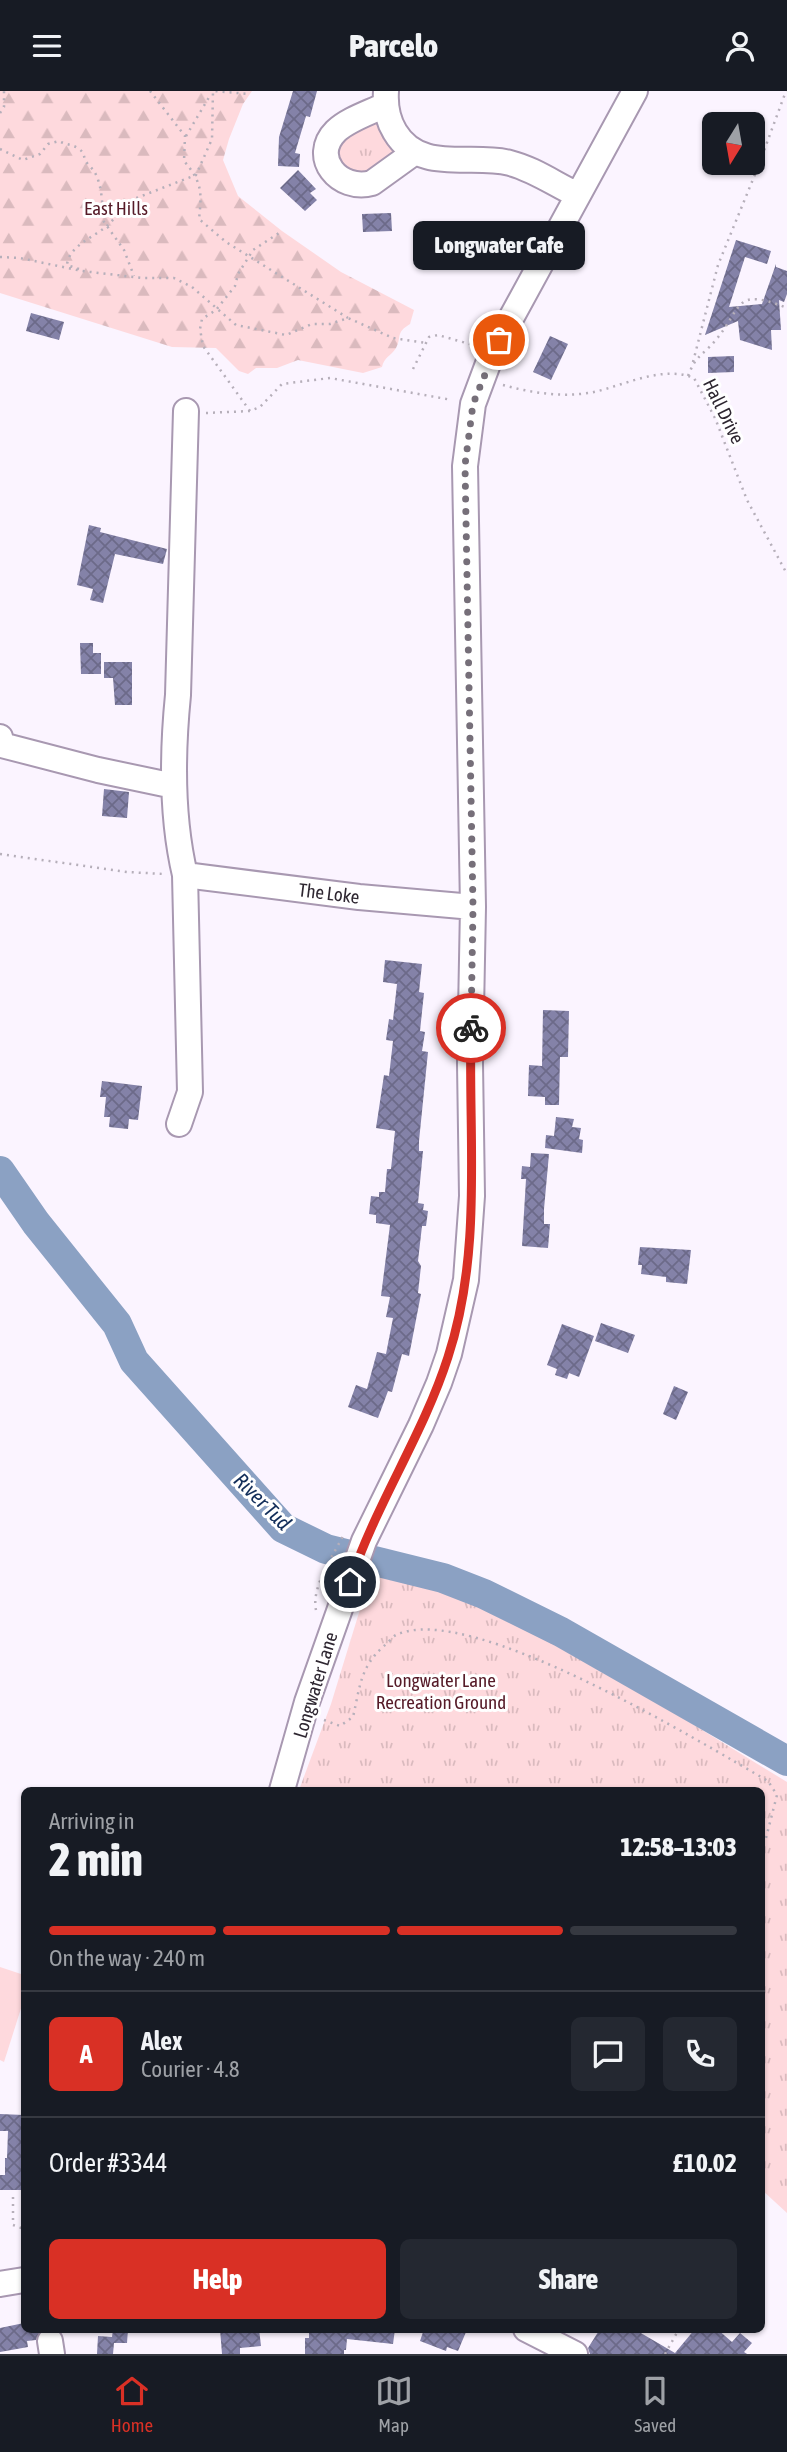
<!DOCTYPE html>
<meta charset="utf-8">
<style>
:root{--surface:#171b24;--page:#242831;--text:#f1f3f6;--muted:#9ea1a6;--line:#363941;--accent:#d93025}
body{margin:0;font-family:"Asap Condensed",sans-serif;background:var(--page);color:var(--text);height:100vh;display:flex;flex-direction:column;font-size:26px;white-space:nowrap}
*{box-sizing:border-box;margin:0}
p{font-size:23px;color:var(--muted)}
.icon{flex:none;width:38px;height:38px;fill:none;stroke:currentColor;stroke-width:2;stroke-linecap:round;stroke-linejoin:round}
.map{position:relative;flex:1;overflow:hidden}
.sheet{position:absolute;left:21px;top:1696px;width:744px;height:546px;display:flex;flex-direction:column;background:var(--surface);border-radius:10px;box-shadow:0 2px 5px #0004}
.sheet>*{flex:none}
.needle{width:46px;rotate:191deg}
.buttons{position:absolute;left:702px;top:21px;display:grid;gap:14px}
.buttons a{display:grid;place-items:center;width:63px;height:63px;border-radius:10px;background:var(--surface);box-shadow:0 2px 5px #0004;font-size:35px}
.pin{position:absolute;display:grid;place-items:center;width:60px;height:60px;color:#fff;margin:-30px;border:4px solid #fff;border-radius:50%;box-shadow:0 2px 7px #0007}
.courier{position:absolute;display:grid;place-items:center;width:70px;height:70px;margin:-35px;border:5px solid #d93025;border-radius:50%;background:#fff;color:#222;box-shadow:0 2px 9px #0007}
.bubble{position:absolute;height:49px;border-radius:10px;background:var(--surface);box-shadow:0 2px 5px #0004;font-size:23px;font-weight:800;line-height:49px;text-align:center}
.head em{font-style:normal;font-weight:800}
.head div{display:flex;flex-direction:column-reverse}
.head{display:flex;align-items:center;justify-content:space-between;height:119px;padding:0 28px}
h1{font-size:46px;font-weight:800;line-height:52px}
.bar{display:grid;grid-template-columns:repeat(4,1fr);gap:10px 7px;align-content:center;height:84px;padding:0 28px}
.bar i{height:9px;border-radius:5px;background:var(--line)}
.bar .on{background:var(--accent)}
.bar p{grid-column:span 4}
.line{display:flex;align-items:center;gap:18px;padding:0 28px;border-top:2px solid var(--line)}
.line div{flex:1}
.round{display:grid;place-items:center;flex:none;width:74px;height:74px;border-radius:10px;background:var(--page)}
.primary-button{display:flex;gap:14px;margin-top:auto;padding:14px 28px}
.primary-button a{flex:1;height:80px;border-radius:10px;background:var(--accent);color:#fff;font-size:28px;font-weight:800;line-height:80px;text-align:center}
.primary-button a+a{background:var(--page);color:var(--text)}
header{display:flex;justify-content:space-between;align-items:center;height:91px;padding:0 28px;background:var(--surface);font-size:32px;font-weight:800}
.dock{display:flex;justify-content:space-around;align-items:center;height:98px;border-top:2px solid var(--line);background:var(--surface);font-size:19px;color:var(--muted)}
.dock a{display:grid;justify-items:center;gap:4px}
.dock .on{color:var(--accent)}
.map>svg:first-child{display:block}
.grass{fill:url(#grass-tufts)}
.forest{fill:url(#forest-firs)}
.pitch{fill:#fed9dd}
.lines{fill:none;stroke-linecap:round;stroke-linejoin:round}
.river{stroke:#8ba1c3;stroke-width:30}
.building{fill:url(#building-cross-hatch)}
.minor-casing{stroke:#a898b1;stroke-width:28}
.path{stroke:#b6afba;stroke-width:2.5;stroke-dasharray:2 5;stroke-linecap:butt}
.minor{stroke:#fff;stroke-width:24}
.done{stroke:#766f79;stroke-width:7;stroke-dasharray:0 12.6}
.route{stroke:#d93025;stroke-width:9}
.labels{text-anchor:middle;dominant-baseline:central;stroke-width:6;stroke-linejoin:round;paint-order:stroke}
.park-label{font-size:19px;fill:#561b28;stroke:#fff}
.street-label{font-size:19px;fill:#2e2731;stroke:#fff}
.water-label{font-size:21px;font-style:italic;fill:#122e5a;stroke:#fff}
</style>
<header><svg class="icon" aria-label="menu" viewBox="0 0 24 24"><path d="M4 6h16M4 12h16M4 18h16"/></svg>Parcelo<svg class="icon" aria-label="person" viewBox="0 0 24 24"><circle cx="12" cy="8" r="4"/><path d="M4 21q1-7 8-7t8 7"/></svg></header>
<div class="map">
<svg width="787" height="2263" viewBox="0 0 787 2263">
<defs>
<pattern id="grass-tufts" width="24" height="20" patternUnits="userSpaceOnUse" patternTransform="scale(1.75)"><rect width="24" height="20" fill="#fed9dd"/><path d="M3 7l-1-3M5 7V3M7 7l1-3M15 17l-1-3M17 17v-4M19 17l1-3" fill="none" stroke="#dababe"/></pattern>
<pattern id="forest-firs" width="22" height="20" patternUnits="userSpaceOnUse" patternTransform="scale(1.75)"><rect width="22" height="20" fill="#fed9dd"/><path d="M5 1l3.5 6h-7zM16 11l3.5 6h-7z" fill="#dababe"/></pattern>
<pattern id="building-cross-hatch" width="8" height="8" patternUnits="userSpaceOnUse" patternTransform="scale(1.75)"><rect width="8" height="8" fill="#8482a8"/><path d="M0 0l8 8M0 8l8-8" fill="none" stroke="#6c6a89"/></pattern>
</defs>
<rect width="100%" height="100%" fill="#fbf4ff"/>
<path class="grass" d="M378 29 396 56 395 63 363 86 339 76 336 53 341 45Z
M373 1476 435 1490 515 1524 787 1691V2122L761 2098V1699H299L331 1613Z"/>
<path class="forest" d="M0 0H252L243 13 229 48 223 69 238 105 282 140 341 181 414 219 410 233C395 242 402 246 396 257 391 265 384 266 382 276L363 282 298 269 277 277H256L248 283 239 280 216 257 172 256 0 202Z"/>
<path class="pitch" d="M0 1876 24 1884V1908L4 1971 0 1969Z"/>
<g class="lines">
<path class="river" d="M0 1080 36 1132 117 1233 134 1270 283 1437 326 1458 443 1487 484 1503 561 1541 787 1670"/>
</g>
<path class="building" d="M293 0H317L310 26 306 25 295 62 300 63 299 76 278 75 279 46Z
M298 79 316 98 310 102 317 109 305 120 280 97Z
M391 122 392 140 363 141 362 123Z
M736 149 771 160 767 173 745 166 729 216 762 213 776 173V176L787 180V203L784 211 779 209 781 239H771L772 259 740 249 738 230 705 244Z
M31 222 64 231 59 249 26 240Z
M550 245 568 253 551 289 533 281Z
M734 265V281L708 282V266Z
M89 434 101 437 100 441 167 458 163 473 115 463 103 512 90 509 93 498 77 494Z
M80 552H93V562H101V583H81Z
M104 571H132V614H115L113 587H104Z
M104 698 129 701 127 727 102 725Z
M385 869 422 873 419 901 424 902 420 940 425 941 422 960 428 961 419 1050V1060H423L418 1112 424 1113 423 1119 428 1120 426 1135H422L418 1170 421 1175 418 1202 421 1203 409 1265 402 1263 392 1301 388 1300 378 1327 348 1316 356 1294 367 1298 377 1261 386 1263 393 1227 386 1226 390 1206 381 1205 390 1134 376 1132V1124L369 1123 371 1105 379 1106V1101H385L387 1078H391L395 1040 376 1037 384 984 389 985 393 950 386 949 389 928 393 929 397 893 383 891Z
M543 919 569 920 568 966H560L559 1014H545V1006L528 1005 529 974 542 975Z
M102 990 142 995 138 1029 129 1028 128 1038 109 1036 110 1026H104L106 1006H100Z
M556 1026 574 1028 572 1036 581 1037 579 1048 583 1049 582 1062 545 1057 546 1044 554 1045Z
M531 1062 549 1063 544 1118V1133H550L548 1157 522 1155 526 1088H521L522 1075 530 1076Z
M640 1156 691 1159 687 1193 666 1191V1186L641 1183 642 1174H638Z
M601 1232 635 1244 628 1262 595 1250Z
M562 1233 594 1245 579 1286 569 1282 567 1288 555 1284 557 1278 547 1274Z
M674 1295 688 1301 676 1329 663 1323Z
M0 2023 24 2024V2099H0V2084H5V2067H7L8 2040H0Z
M24 2232V2238H41L36 2249 27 2250 28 2256 0 2261V2237Z
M113 2238H128L127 2252H114L113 2263H97L98 2245 112 2246Z
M220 2238H259L261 2255 240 2257V2263H222Z
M309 2238H395L393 2253 347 2248 346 2259H344V2263H305V2247H309Z
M424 2238H458L466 2241 458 2260 447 2256 446 2260 420 2250Z
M600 2238H634L675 2262 695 2238H717L732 2251 740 2242 752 2252 744 2261 747 2263H590L588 2257Z"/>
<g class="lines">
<g class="minor-casing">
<path id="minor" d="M386 0C385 15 387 28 395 41 420 83 471 62 510 72 534 78 556 94 578 104
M385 14C369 22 349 28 336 40 310 66 339 101 372 92L415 61
M0 646 2 654 98 679 174 695
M185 784 359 806 473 816
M179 1033 190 1001 185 784C171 725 172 664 178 604L186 320
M282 1699 307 1611 364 1450 421 1334 439 1292 449 1263 466 1189 472 1105 470 973 473 816 465 375 473 313 492 262 635 0
M0 2193 24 2189
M526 2238 575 2263
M50 2250 52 2263"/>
</g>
<path class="path" d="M150 0 185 45 184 70C202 91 202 101 199 128L226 151 348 227
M0 22 4 16V0
M186 45 211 3
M0 58 23 69 40 63 48 53 59 50C66 54 73 53 79 58 85 62 83 66 87 72 89 75 92 77 94 80 102 93 103 114 102 128L124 159 134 185
M0 166 20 167 82 180 142 187H174L192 196 236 234 286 244 312 233H330L348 227 393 247 426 252
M79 178 67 174C69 154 95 146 108 134 115 127 121 120 126 111L196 84 212 48 213 0 250 3
M693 271 718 174 758 76 786 0
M413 278 429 246 438 244 473 254
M688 285C696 264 702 265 715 250 743 217 733 195 787 217
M503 294C532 302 564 307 594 301 625 294 663 274 694 287L715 327 747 409 787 483
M250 320 203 255 200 238 202 228 216 219 235 195 238 183 253 159 282 140
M206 322 250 320 260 316 282 293 330 287 452 309
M0 763 127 781 164 783
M316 1519C311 1496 333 1465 343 1445
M324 1629 340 1635 353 1626C360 1596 360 1576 384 1555 388 1552 392 1546 396 1544 469 1509 700 1651 768 1690L777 1704 766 1747
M13 2106V2134L24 2138
M665 2263 679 2238"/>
<use href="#minor" class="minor"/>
</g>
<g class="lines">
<path class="done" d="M471 937 473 816 465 374 473 313 499 249"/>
<path class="route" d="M350 1491C376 1413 423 1344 448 1266 483 1159 468 1047 471 937"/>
</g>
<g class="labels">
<g class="park-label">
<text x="116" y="117">East Hills</text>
<text x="441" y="1589">Longwater Lane<tspan x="441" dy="22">Recreation Ground</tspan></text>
</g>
<g class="street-label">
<text transform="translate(724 320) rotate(64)">Hall Drive</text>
<text transform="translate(329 802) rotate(7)">The Loke</text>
<text transform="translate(315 1594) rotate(-73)">Longwater Lane</text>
</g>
<g class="water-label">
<text transform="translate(263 1410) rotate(45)">River Tud</text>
</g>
</g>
</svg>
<div class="buttons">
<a><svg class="needle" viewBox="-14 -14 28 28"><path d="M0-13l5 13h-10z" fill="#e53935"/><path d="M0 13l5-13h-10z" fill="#9ea1a6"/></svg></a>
</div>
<div class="pin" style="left:499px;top:249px;background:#ea580c"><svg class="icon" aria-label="bag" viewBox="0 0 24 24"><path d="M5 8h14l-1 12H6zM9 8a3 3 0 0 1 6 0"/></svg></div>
<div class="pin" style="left:350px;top:1491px;background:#1f2937"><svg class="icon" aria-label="home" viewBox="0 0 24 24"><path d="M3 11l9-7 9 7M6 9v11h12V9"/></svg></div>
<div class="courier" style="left:471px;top:937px"><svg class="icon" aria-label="bike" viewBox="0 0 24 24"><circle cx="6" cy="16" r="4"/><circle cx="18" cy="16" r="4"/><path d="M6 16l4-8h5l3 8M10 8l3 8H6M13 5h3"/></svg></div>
<div class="bubble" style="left:413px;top:130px;width:172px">Longwater Cafe</div>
<section class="sheet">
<div class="head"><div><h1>2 min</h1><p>Arriving in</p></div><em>12:58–13:03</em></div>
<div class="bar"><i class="on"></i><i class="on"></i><i class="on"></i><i></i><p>On the way · 240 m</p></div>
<div class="line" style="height:126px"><b class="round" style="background:var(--accent);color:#fff">A</b><div><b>Alex</b><p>Courier · 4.8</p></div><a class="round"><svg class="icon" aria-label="chat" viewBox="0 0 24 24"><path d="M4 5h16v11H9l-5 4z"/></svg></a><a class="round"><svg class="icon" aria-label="phone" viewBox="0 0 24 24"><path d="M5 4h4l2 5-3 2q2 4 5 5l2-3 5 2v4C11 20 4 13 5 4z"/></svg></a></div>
<div class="line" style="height:91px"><div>Order #3344</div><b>£10.02</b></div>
<div class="primary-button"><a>Help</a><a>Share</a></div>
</section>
</div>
<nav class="dock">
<a class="on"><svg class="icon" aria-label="home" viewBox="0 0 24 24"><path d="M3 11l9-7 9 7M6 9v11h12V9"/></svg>Home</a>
<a><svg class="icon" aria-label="map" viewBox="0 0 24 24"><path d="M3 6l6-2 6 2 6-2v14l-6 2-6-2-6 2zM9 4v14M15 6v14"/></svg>Map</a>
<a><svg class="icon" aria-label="saved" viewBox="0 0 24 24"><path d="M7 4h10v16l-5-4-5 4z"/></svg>Saved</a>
</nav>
